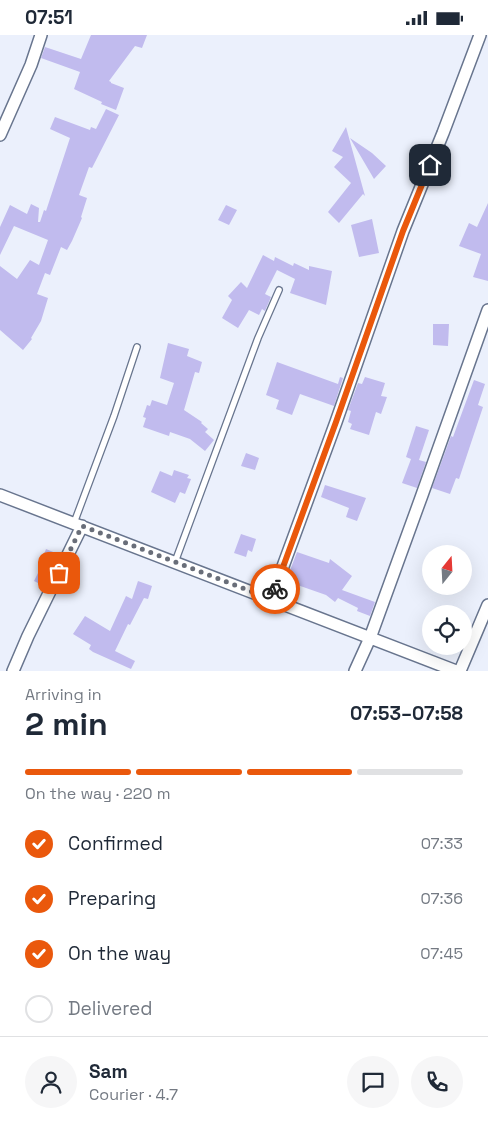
<!DOCTYPE html>
<meta charset="utf-8">
<style>
:root{--surface:#fff;--page:#f6f6f7;--text:#1f2937;--muted:#747a83;--line:#e0e1e3;--accent:#ea580c}
body{margin:0;font-family:"Space Grotesk",sans-serif;background:var(--page);color:var(--text);height:100vh;display:flex;flex-direction:column;font-size:19px;white-space:nowrap}
*{box-sizing:border-box;margin:0}
p{font-size:16px;color:var(--muted)}
.icon{flex:none;width:28px;height:28px;fill:none;stroke:currentColor;stroke-width:2;stroke-linecap:round;stroke-linejoin:round}
.map{position:relative;height:636px;overflow:hidden}
.sheet{display:flex;flex-direction:column;background:var(--surface);flex:1}
.sheet>*{flex:none}
.needle{width:32px;rotate:18deg}
.controls{position:absolute;left:422px;top:510px;display:grid;gap:10px}
.controls a{display:grid;place-items:center;width:50px;height:50px;border-radius:50%;background:var(--surface);box-shadow:0 5px 20px #0002;font-size:25px}
.pin{position:absolute;display:grid;place-items:center;width:42px;height:42px;color:#fff;margin:-21px;border-radius:10px;box-shadow:0 2px 8px #0006}
.courier{position:absolute;display:grid;place-items:center;width:50px;height:50px;margin:-25px;border:4px solid #ea580c;border-radius:50%;background:#fff;color:#222;box-shadow:0 1px 6px #0007}
.head em{font-style:normal;font-weight:700}
.head div{display:flex;flex-direction:column-reverse}
.head{display:flex;align-items:center;justify-content:space-between;height:85px;padding:0 25px}
h1{font-size:32px;font-weight:700;line-height:38px}
.bar{display:grid;grid-template-columns:repeat(4,1fr);gap:8px 5px;align-content:center;height:60px;padding:0 25px}
.bar i{height:6px;border-radius:4px;background:var(--line)}
.bar .on{background:var(--accent)}
.bar p{grid-column:span 4}
.line{display:flex;align-items:center;gap:12px;padding:0 25px;border-top:1px solid var(--line)}
.line div{flex:1}
.round{display:grid;place-items:center;flex:none;width:52px;height:52px;border-radius:26px;background:var(--page)}
ol{padding:0 25px;list-style:none}
li{display:flex;align-items:center;gap:15px;height:55px}
li p{margin-inline-start:auto}
li .icon{padding:5px;border-radius:50%;background:var(--accent);color:#fff;stroke-width:4}
li:last-child{color:var(--muted)}
li i{width:28px;height:28px;border:2px solid var(--line);border-radius:50%}
.status{display:flex;justify-content:space-between;align-items:center;height:35px;padding:0 25px;background:var(--surface);direction:ltr}
.status svg{height:14px;fill:currentColor}
.map>svg:first-child{display:block}
.building{fill:#c1bbee}
.lines{fill:none;stroke-linecap:round;stroke-linejoin:round}
.service-casing{stroke:#68758e;stroke-width:8}
.minor-casing{stroke:#68758e;stroke-width:14}
.service{stroke:#fff;stroke-width:5.5}
.minor{stroke:#fff;stroke-width:11}
.done{stroke:#696e79;stroke-width:5;stroke-dasharray:0 9}
.route{stroke:#ea580c;stroke-width:6}
</style>
<div class="status"><b>07:51</b><svg viewBox="0 0 49 12"><path d="M0 12V9h3v3zM5 12V6h3v6zM10 12V3h3v9zM15 12V0h3v12zM26 1h20v11H26zM47 4h2v5h-2z"/></svg></div>
<div class="map">
<svg width="488" height="636" viewBox="0 0 488 636">
<rect width="100%" height="100%" fill="#ebf0fc"/>
<path class="building" d="M91 0H147L142 13 135 11 109 46 111 47V48L124 53 116 75 101 69 102 67 74 54 80 37 41 23 45 12 81 24Z
M106 74 119 80 92 133 89 132 79 160 87 163 81 182 82 183 72 206 67 215 61 212 50 240 45 238 37 259 48 263 41 286 31 303 32 304 23 315 0 295V231L17 244 30 225 39 230 48 205 14 191 0 220V192L10 170 27 179 31 169 39 173 38 187H40L44 175 46 176 70 103 50 94 55 82 90 95 91 92 96 94Z
M346 92 365 161 363 159 339 188 328 177 351 148 334 132 343 122 332 116Z
M350 103 372 118 386 131 374 144Z
M488 168V246L473 242 481 219 459 211 469 188 477 192Z
M226 170 237 175 229 190 218 185Z
M372 184 379 218 359 222 351 190Z
M263 220 274 226 275 222 293 231 294 228 309 235V231L332 236 326 270 290 258 295 244 277 235 265 259 271 262 265 276 262 274 259 280 249 275 238 293 222 283 232 265 228 261 241 247 247 253Z
M433 289H449L448 311 433 310Z
M168 308 189 314 187 321 202 327 199 338 195 337 184 375 202 387 201 388 208 394 205 397 214 405 205 416 190 404 170 397 169 401 143 392 146 383 143 382 147 370 150 371 152 365 167 370 174 348 160 343Z
M277 327 338 349 340 342 343 343 334 371 300 359 292 380 276 374 279 365 266 360Z
M365 342 385 348 381 361 387 362 381 379 376 377 369 400 350 394 352 389 348 387 351 376 348 375 358 348 362 349Z
M474 345 485 349 478 370 483 372 459 444 456 443 450 459 432 453 451 401 453 402Z
M416 391 429 395 419 425 426 427 417 453 402 448 411 424 406 422Z
M246 418 259 423 255 435 241 431Z
M174 435 189 440 187 443 191 444 185 459 180 457 175 468 151 457 160 436 172 441Z
M325 450 366 463 357 486 346 482 349 473 321 462Z
M241 499 256 504 252 517 248 515 246 522 234 518Z
M46 514 58 519 44 551 34 546 44 526 42 525Z
M297 517 329 528 330 524 352 541 342 555 375 567 370 581 357 576 358 573 338 563 335 567 326 560 286 546Z
M138 546 152 551 148 564 144 563 130 590 128 589 115 616 135 626 131 634 93 617 89 614 91 610 73 599 85 581 110 596 126 561 132 564Z"/>
<g class="lines">
<g class="service-casing">
<path id="service" d="M74 488 114 381 137 312
M175 527 258 303 279 255"/>
</g>
<g class="minor-casing">
<path id="minor" d="M0 100 31 30 41 0
M0 460 456 636
M271 564 336 387 403 196 443 98 480 0
M13 636 28 601 82 491
M355 636 370 603 422 460 488 275
M460 636 488 570"/>
</g>
<use href="#service" class="service"/>
<use href="#minor" class="minor"/>
</g>
<g class="lines">
<path class="done" d="M59 538 82 491 271 564 275 554"/>
<path class="route" d="M275 554 336 387 403 196 430 130"/>
</g>
</svg>
<div class="controls">
<a><svg class="needle" viewBox="-14 -14 28 28"><path d="M0-13l5 13h-10z" fill="#e53935"/><path d="M0 13l5-13h-10z" fill="#747a83"/></svg></a>
<a><svg class="icon" aria-label="locate" viewBox="0 0 24 24"><circle cx="12" cy="12" r="6"/><path d="M12 2v4M12 18v4M2 12h4M18 12h4"/></svg></a>
</div>
<div class="pin" style="left:59px;top:538px;background:#ea580c"><svg class="icon" aria-label="bag" viewBox="0 0 24 24"><path d="M5 8h14l-1 12H6zM9 8a3 3 0 0 1 6 0"/></svg></div>
<div class="pin" style="left:430px;top:130px;background:#1f2937"><svg class="icon" aria-label="home" viewBox="0 0 24 24"><path d="M3 11l9-7 9 7M6 9v11h12V9"/></svg></div>
<div class="courier" style="left:275px;top:554px"><svg class="icon" aria-label="bike" viewBox="0 0 24 24"><circle cx="6" cy="16" r="4"/><circle cx="18" cy="16" r="4"/><path d="M6 16l4-8h5l3 8M10 8l3 8H6M13 5h3"/></svg></div>
</div>
<section class="sheet">
<div class="head"><div><h1>2 min</h1><p>Arriving in</p></div><em>07:53–07:58</em></div>
<div class="bar"><i class="on"></i><i class="on"></i><i class="on"></i><i></i><p>On the way · 220 m</p></div>
<ol>
<li><svg class="icon" aria-label="check" viewBox="0 0 24 24"><path d="M5 12l5 5 9-10"/></svg>Confirmed<p>07:33</p></li>
<li><svg class="icon" aria-label="check" viewBox="0 0 24 24"><path d="M5 12l5 5 9-10"/></svg>Preparing<p>07:36</p></li>
<li><svg class="icon" aria-label="check" viewBox="0 0 24 24"><path d="M5 12l5 5 9-10"/></svg>On the way<p>07:45</p></li>
<li><i></i>Delivered</li>
</ol>
<div class="line" style="height:90px"><a class="round"><svg class="icon" aria-label="person" viewBox="0 0 24 24"><circle cx="12" cy="8" r="4"/><path d="M4 21q1-7 8-7t8 7"/></svg></a><div><b>Sam</b><p>Courier · 4.7</p></div><a class="round"><svg class="icon" aria-label="chat" viewBox="0 0 24 24"><path d="M4 5h16v11H9l-5 4z"/></svg></a><a class="round"><svg class="icon" aria-label="phone" viewBox="0 0 24 24"><path d="M5 4h4l2 5-3 2q2 4 5 5l2-3 5 2v4C11 20 4 13 5 4z"/></svg></a></div>
</section>
